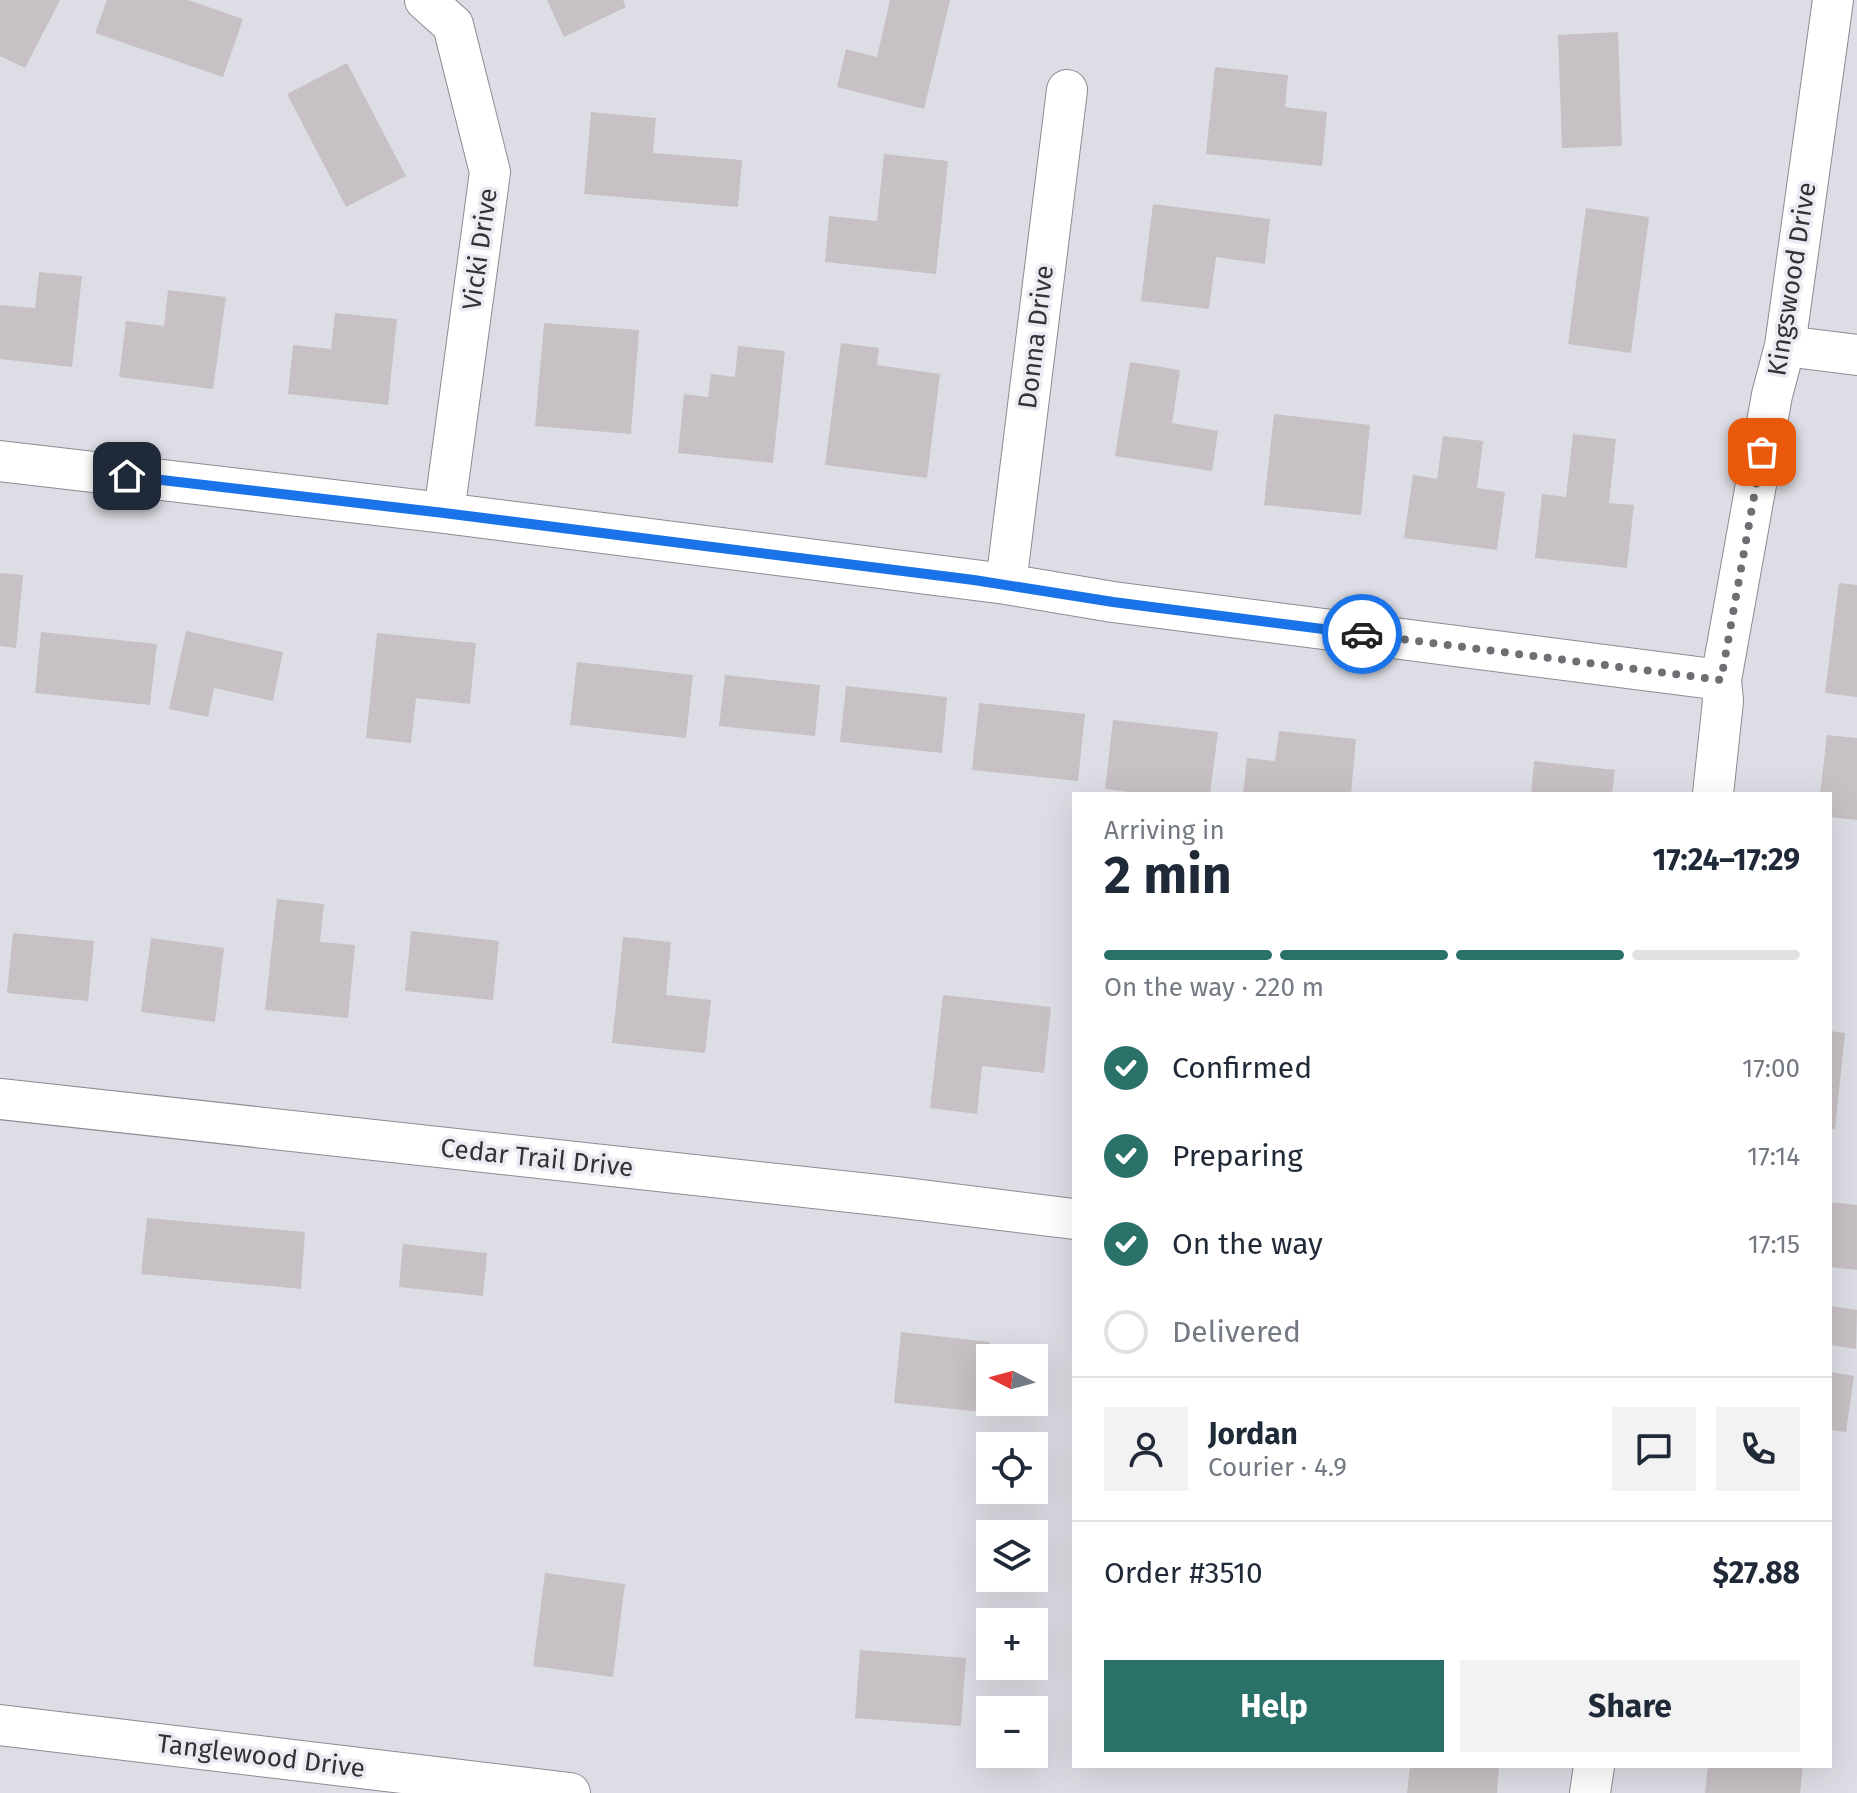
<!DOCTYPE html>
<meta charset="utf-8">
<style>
:root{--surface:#fff;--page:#f2f2f3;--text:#1f2937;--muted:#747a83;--line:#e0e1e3;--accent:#297169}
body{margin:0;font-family:"Fira Sans",sans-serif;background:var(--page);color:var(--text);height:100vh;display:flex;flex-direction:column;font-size:30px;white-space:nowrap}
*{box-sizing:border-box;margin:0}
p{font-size:26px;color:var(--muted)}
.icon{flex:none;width:44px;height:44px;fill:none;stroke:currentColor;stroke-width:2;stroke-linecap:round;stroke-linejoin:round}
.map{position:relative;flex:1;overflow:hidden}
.drawer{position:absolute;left:1072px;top:792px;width:760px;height:976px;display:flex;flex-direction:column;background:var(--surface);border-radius:0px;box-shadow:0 8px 32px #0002}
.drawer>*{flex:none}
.needle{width:52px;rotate:276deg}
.fabs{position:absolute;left:976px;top:1344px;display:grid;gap:16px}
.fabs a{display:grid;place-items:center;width:72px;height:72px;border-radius:0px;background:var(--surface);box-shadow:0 8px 32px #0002;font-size:40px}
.pin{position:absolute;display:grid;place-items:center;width:68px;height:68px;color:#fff;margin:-34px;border-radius:16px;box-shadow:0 4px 12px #0006}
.courier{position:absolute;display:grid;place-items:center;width:80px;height:80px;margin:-40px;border:6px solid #1a73e8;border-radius:50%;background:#fff;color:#222;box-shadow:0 2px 10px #0007}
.headline em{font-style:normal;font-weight:700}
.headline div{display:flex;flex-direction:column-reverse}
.headline{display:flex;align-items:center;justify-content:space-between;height:136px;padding:0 32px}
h1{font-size:52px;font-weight:700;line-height:60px}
.bar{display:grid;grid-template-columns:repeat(4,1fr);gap:12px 8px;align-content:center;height:96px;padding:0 32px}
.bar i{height:10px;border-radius:6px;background:var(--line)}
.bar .selected{background:var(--accent)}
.bar p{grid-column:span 4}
.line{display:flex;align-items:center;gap:20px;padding:0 32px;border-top:2px solid var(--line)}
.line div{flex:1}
.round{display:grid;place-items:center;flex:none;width:84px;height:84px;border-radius:0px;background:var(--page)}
ol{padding:0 32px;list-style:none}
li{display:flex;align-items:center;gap:24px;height:88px}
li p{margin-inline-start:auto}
li .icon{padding:8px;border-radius:50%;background:var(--accent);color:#fff;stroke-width:4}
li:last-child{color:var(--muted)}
li i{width:44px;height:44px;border:4px solid var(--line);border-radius:50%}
.button{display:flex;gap:16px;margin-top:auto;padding:16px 32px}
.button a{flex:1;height:92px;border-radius:0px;background:var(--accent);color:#fff;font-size:32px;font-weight:700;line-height:92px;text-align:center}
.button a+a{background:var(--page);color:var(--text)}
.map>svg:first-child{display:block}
.building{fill:#c7c0c4}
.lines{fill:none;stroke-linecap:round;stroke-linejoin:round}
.minor-casing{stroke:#8b8c93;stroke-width:42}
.minor{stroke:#fff;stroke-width:40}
.done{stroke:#6e6f73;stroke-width:8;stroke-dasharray:0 14.4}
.route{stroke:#1a73e8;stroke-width:10}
.labels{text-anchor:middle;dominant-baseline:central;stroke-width:7;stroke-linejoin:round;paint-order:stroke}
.street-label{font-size:26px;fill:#333336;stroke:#ebebf3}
</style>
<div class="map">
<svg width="1857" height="1793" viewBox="0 0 1857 1793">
<rect width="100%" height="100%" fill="#dddee5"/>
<path class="building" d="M0 0H60L25 68 0 56Z
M107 0H188L243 19 223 77 95 33Z
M547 0H623L626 7 564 37Z
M890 0H950L924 109 837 87 846 49 877 57Z
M1618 32 1622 146 1562 148 1558 35Z
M347 63 406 176 346 207 287 94Z
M1215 67 1288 75 1285 107 1327 112 1322 166 1206 154Z
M591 112 656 118 653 153 742 160 738 207 584 194Z
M884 154 948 161 936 274 825 262 829 216 877 221Z
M1153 204 1270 219 1265 264 1216 257 1209 309 1141 301Z
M1586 208 1649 217 1631 353 1568 344Z
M39 272 82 276 72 367 0 359V305L35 308Z
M168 290 226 297 213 389 119 377 126 321 164 326Z
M335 313 397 319 388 405 288 394 293 345 331 349Z
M544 323 639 330 631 434 535 426Z
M841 343 879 348 877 365 940 374 927 478 825 465Z
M738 346 785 351 773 463 678 453 684 394 708 397 711 374 735 377Z
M1130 362 1180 370 1172 423 1218 431 1212 471 1115 456Z
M1274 414 1370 425 1361 515 1264 505Z
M1573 434 1616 439 1609 503 1634 505 1627 568 1535 558 1542 494 1566 497Z
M1443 436 1483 441 1477 488 1505 492 1497 550 1404 538 1413 475 1437 479Z
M0 573 23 575 16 648 0 646Z
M1839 583 1857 585V697L1825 693Z
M186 631 283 652 273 701 214 688 208 717 169 709Z
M41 632 157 644 150 705 35 693Z
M377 633 476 643 470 704 416 698 411 743 366 738Z
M577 662 693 675 686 738 570 725Z
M725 675 820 685 815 736 719 726Z
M846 686 947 697 942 753 840 742Z
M979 703 1085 714 1078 781 972 770Z
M1113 720 1218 732 1210 794H1144L1105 789Z
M1279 731 1356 739 1351 794H1243L1247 758 1275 761Z
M1827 735 1857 738V820L1830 817V794H1820Z
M1534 761 1615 770 1612 794H1531Z
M277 899 324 904 320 942 355 945 348 1018 265 1010Z
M411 931 499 941 493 1000 405 991Z
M13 933 94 941 88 1001 7 993Z
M623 937 671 942 666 995 711 1000 705 1053 612 1043Z
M151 938 224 948 215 1022 141 1012Z
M943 995 1051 1007 1044 1073 982 1066 977 1114 930 1108Z
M1830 1031 1845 1033 1835 1129H1830Z
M1830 1202 1857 1205V1270L1830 1267Z
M147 1218 305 1232 301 1289 141 1274Z
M403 1244 487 1253 483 1296 399 1287Z
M1830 1306 1857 1310 1856 1349 1830 1345Z
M901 1332 990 1342 983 1412 894 1403Z
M1830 1372 1854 1376 1846 1432 1830 1430Z
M545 1573 625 1584 613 1677 533 1666Z
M860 1650 966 1658 961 1726 855 1718Z
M1410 1766H1499L1497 1793H1407Z
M1708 1766H1803L1800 1793H1705Z"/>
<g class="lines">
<g class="minor-casing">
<path id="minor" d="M425 0 453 25 490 172 444 513
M1785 346 1857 355
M0 461 444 513 1006 584 1113 602 1721 680
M1006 584 1067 90
M1713 794 1723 701 1721 680 1772 395 1785 346 1833 0
M0 1099 896 1197 1074 1219
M0 1725 570 1793
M1590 1793 1594 1766"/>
</g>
<use href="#minor" class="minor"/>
</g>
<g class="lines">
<path class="done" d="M1362 634 1721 680 1762 452"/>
<path class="route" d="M127 476 444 513 974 580 1113 602 1362 634"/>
</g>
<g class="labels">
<g class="street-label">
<text transform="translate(480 249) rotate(-82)">Vicki Drive</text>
<text transform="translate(1792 279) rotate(-81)">Kingswood Drive</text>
<text transform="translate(1036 337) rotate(-83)">Donna Drive</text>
<text transform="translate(537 1158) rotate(6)">Cedar Trail Drive</text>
<text transform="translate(261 1756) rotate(7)">Tanglewood Drive</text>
</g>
</g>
</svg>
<div class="fabs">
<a><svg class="needle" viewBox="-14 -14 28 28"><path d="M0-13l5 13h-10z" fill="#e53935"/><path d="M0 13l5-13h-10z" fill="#747a83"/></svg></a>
<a><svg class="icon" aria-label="locate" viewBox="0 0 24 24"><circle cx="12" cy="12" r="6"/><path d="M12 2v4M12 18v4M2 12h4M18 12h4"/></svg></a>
<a><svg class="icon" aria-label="layers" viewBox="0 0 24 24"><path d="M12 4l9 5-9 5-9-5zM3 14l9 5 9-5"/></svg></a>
<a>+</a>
<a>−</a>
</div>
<div class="pin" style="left:1762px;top:452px;background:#ea580c"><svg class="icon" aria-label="bag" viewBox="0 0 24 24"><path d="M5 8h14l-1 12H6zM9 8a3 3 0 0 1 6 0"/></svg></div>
<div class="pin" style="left:127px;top:476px;background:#1f2937"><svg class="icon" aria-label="home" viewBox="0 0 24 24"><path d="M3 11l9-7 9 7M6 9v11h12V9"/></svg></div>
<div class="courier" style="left:1362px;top:634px"><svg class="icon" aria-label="car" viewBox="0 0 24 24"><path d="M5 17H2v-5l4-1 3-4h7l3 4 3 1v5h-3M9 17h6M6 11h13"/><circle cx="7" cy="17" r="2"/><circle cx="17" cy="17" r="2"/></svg></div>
<section class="drawer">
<div class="headline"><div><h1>2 min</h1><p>Arriving in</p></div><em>17:24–17:29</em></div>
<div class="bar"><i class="selected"></i><i class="selected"></i><i class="selected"></i><i></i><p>On the way · 220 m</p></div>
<ol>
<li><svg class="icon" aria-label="check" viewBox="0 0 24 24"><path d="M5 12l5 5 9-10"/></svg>Confirmed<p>17:00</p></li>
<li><svg class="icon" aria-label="check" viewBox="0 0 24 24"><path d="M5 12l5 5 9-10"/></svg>Preparing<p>17:14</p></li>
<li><svg class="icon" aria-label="check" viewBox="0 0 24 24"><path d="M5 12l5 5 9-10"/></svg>On the way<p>17:15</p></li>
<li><i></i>Delivered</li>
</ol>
<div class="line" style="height:144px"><a class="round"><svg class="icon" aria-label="person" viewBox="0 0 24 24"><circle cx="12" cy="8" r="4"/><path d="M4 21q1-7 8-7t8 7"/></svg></a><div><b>Jordan</b><p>Courier · 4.9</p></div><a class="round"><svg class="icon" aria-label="chat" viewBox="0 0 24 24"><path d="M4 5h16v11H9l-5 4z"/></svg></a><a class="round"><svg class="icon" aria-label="phone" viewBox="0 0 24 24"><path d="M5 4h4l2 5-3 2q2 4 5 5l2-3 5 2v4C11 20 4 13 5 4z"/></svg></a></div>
<div class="line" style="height:104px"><div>Order #3510</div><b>$27.88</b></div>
<div class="button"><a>Help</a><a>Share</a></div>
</section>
</div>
